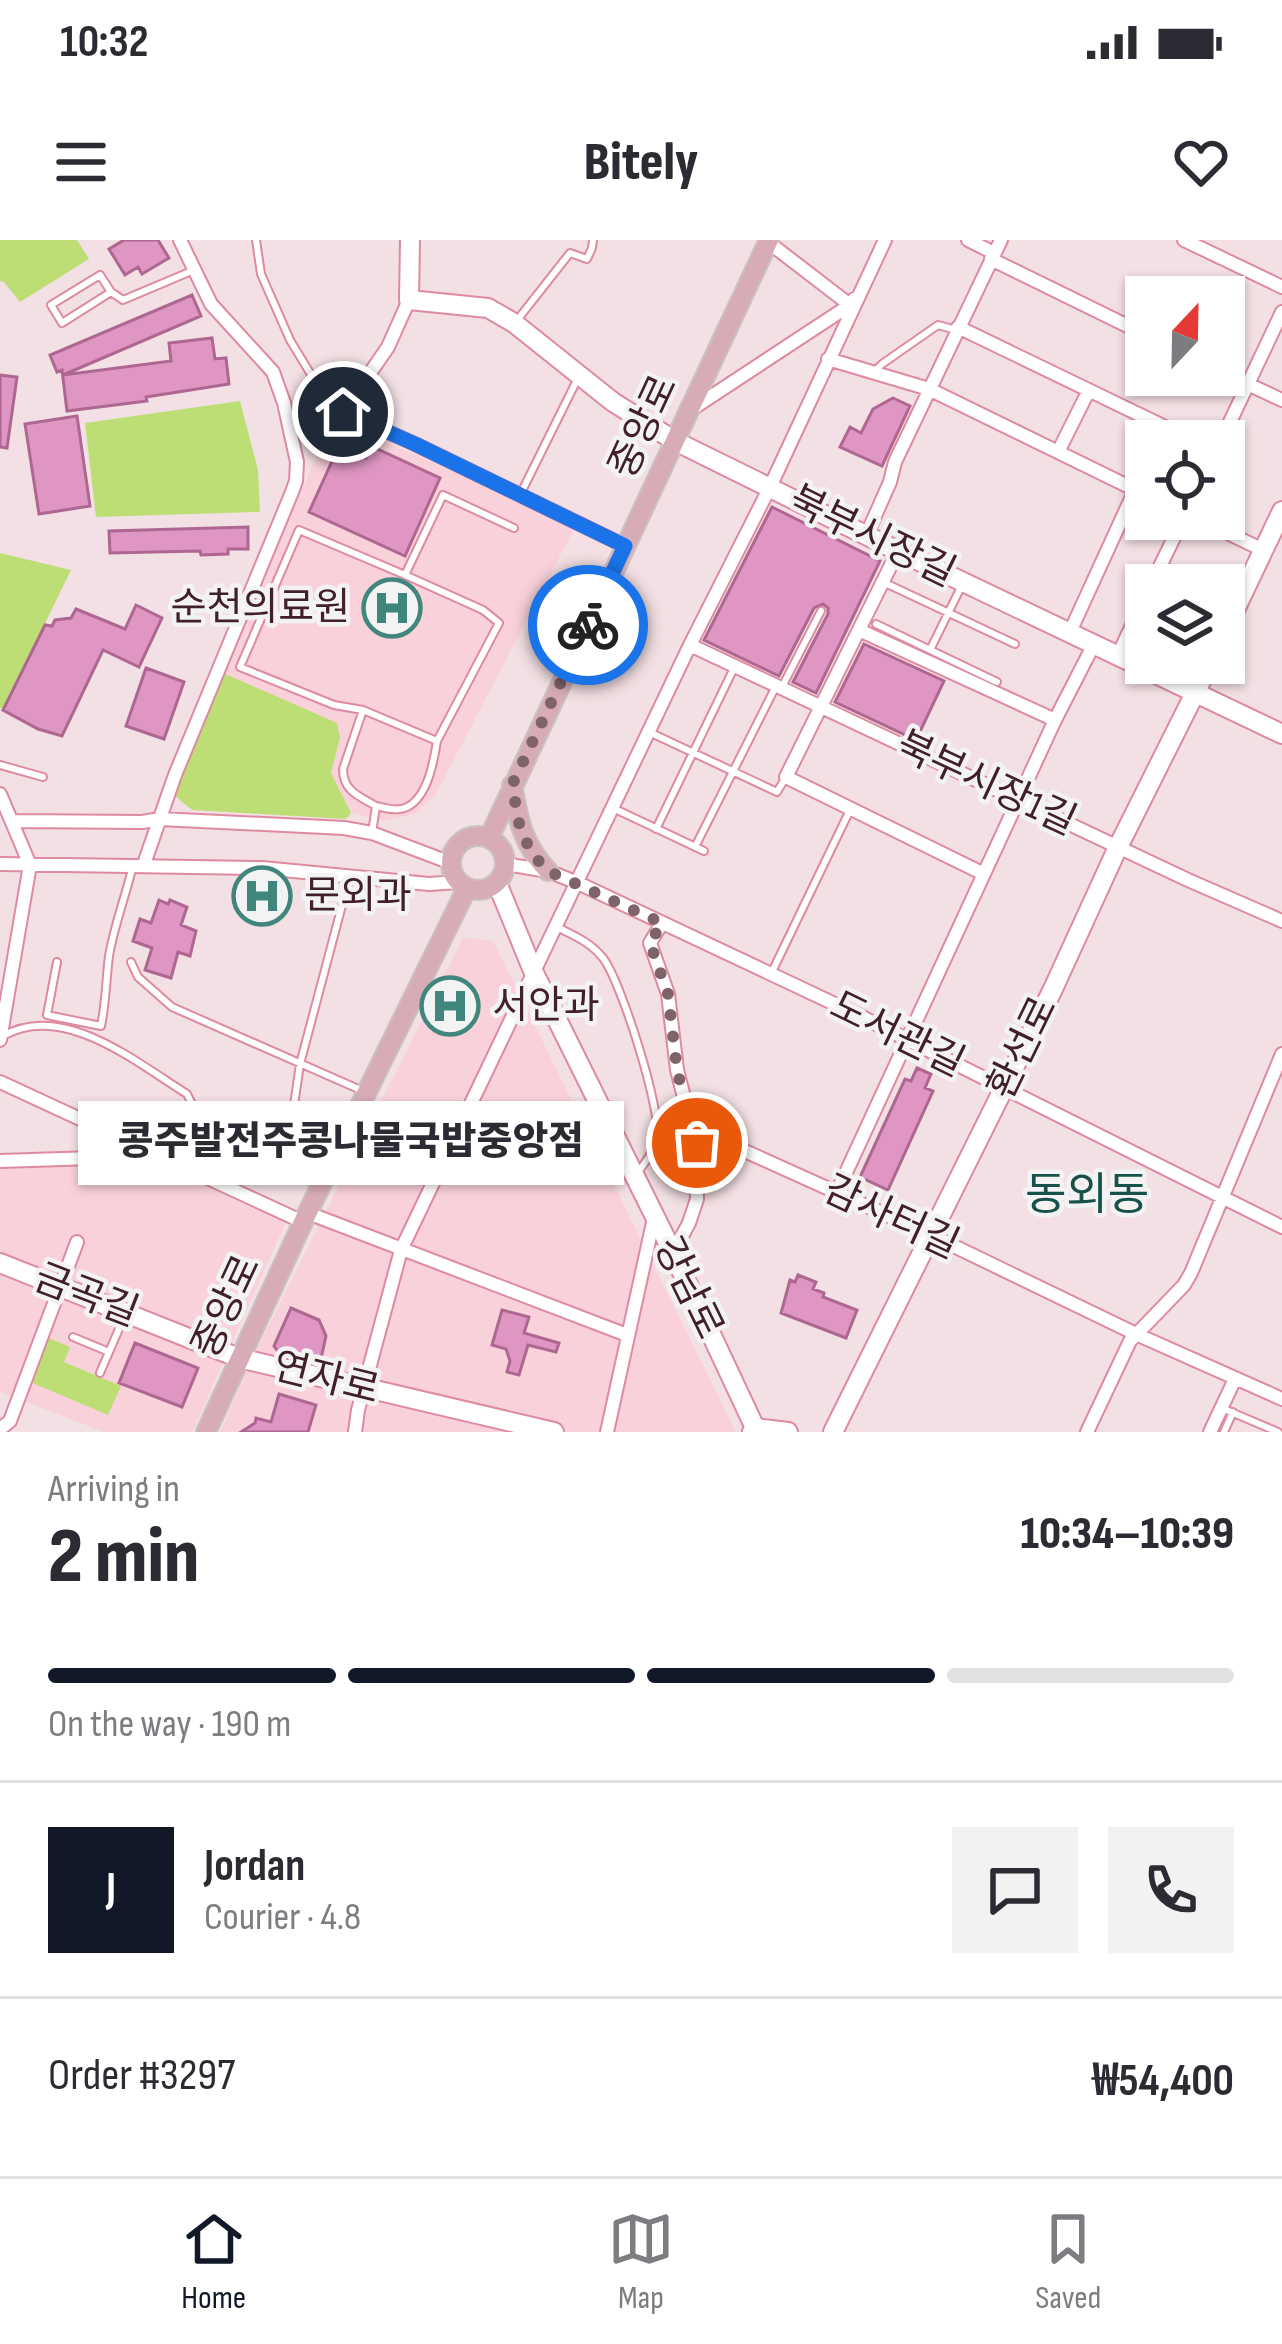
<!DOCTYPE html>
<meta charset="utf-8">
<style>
:root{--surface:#fff;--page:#f2f2f3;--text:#2b2b33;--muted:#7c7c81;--line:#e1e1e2;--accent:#111827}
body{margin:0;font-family:"Sofia Sans Condensed","Noto Sans KR",sans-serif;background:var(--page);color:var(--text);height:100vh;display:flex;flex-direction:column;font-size:45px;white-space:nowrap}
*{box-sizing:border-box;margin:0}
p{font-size:39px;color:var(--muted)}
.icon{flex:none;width:66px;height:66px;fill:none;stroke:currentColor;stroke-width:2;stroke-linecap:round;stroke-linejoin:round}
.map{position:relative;height:1192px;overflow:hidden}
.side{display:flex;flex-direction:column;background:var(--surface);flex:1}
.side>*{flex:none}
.needle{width:78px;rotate:22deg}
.buttons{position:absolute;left:1125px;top:36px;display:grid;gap:24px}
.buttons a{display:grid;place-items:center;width:120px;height:120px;border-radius:0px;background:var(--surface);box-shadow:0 3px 9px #0004;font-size:60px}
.pin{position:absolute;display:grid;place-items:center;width:102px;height:102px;color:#fff;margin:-51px;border:6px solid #fff;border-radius:50%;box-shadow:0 3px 12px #0007}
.courier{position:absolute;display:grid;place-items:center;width:120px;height:120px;margin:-60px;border:9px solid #1a73e8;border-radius:50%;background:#fff;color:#222;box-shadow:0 3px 15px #0007}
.bubble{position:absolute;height:84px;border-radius:0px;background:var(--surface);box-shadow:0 3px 9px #0004;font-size:39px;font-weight:800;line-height:84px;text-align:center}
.headline em{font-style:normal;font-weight:800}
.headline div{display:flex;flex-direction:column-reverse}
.headline{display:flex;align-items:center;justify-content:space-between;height:204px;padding:0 48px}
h1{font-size:78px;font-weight:800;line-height:90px}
.bar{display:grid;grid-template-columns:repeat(4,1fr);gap:18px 12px;align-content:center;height:144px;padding:0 48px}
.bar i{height:15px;border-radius:9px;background:var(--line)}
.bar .active{background:var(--accent)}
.bar p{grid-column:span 4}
.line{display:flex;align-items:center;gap:30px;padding:0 48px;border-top:3px solid var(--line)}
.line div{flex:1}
.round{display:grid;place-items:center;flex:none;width:126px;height:126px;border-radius:0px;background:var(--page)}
.status{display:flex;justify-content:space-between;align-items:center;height:84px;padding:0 60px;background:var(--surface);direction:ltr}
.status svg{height:33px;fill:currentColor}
header{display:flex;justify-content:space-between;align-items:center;height:156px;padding:0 48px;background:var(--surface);font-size:54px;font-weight:800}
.dock{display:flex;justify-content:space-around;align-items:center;height:168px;border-top:3px solid var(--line);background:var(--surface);font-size:33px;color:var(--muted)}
.dock a{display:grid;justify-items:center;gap:6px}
.dock .active{color:var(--accent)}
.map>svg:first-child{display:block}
.built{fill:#f9d1da}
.green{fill:#bdde74}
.building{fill:#e096c2;stroke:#ad6791;stroke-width:3}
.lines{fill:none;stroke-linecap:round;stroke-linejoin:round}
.lane-casing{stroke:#de8a9f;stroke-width:10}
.street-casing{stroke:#de8a9f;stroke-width:16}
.secondary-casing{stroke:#de8a9f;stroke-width:22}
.primary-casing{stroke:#cac1c3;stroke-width:22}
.lane{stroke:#fff;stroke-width:6}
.street{stroke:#fff;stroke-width:12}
.secondary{stroke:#fff;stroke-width:18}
.primary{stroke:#d8acb7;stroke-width:18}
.done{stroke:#7f636a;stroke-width:12;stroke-dasharray:0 21.6}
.route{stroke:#1a73e8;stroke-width:15}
.labels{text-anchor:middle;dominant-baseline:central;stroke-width:9;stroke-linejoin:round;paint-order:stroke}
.street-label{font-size:39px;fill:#412029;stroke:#f3f3f3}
.poi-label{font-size:39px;fill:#412029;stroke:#f3f3f3;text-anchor:start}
.quarter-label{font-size:45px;fill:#17514a;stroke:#f3f3f3}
</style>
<div class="status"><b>10:32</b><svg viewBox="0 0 49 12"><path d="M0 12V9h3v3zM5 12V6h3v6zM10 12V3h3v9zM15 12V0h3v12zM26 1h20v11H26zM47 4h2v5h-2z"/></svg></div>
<header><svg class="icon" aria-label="menu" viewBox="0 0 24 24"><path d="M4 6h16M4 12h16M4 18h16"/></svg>Bitely<svg class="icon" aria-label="heart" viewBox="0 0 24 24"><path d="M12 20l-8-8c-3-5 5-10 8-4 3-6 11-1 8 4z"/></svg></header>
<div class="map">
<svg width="1282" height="1192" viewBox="0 0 1282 1192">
<rect width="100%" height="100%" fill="#f3e0e4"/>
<path class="built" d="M338 180 575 287 435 556 416 573 388 581 351 573 331 533 340 498 223 433 324 199Z
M463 698 493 701 736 1192H220L250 1123Z
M164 923 286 982 192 1192H104L0 1152V928Z"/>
<path class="green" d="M0 0H77L89 19 20 62 4 42 0 41Z
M240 161 258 230 260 272 96 277 85 183Z
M0 313 71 330 3 469 0 468Z
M223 433 337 483 340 498 331 533 351 573 346 579 192 570 174 555Z
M49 1098 70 1107 64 1122 121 1146 108 1175 30 1142Z"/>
<path class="building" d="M124 0H158L169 18 142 34 138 27 125 35 109 9Z
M192 55 201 76 63 135 171 121 169 103 212 98 215 119 226 118 229 144 146 157 147 161 67 171 62 130 57 132 50 115Z
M0 135 17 137 7 208 0 207Z
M893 158 910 166 882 226 840 207 850 187 861 193 873 169Z
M77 176 90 266 39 274 25 184Z
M339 206 366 218 371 206 440 238 405 316 309 272Z
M772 267 880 321 816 453 793 442 828 374V368L823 364 814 368 779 436 704 400Z
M248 287V309H228V314L201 315 200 311 110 313 109 291Z
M136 365 162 378 139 427 103 410 62 496 38 489 3 470 45 385 52 386 55 380 71 378 76 369 125 389Z
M864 404 944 441 916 500 835 462Z
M146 428 184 442 164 499 126 486Z
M159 660 168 664 170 660 187 667 181 685 196 691 190 716 178 712 171 738 145 730 152 708 133 701 140 679 151 683Z
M917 828 931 834 925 848 933 851 888 950 860 937 905 839 911 841Z
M798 1035 816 1042 813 1049 824 1053 823 1057 857 1070 846 1098 781 1073 790 1040 795 1042Z
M291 1068 319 1080 326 1096 320 1123 279 1113 274 1106Z
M502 1070 529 1077 524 1093 559 1103 556 1112 528 1105 519 1135 507 1132 510 1121 506 1109 492 1105Z
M135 1103 198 1128 182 1167 119 1143Z
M279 1154 316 1165 308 1192H241L255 1183 256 1178 271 1182Z"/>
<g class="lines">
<g class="lane-casing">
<path id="lane" d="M256 0 261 34 290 100 327 161 343 172
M111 52 62 83 51 65 100 35 111 52 123 60 194 30
M518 79 570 13 587 19 592 8 593 0
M874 132 882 124 938 85 956 90
M520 255 578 138
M883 342 1015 404
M876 384 997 442
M930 410 962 345
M782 447 821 371
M363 470 334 465 240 427 299 290 405 335
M649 492 777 552 786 537
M437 501 499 383 483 370 405 335 443 255 514 288
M0 525 43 537
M615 569 704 611
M656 589 734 428
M372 593 376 566C386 568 398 572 407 567 428 557 434 520 437 501L363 470 343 529C343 551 359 556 376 566
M695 607 775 448
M557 687C575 696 590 702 603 718 621 741 662 871 657 898 655 910 646 921 639 931
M57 722 47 775 101 786C106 762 106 739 109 716 114 686 125 658 132 629
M131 722 138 737 172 767 363 851
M771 734 850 570
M3 796C63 761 137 823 187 854L194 868 164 915
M317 944 297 905 293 872 300 824 349 639
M73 1097 109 1112 125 1075
M100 1133 109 1112
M1224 1169 1278 1192
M1224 1192 1233 1172"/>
</g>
<g class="street-casing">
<path id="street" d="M968 0 994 13
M1184 0 1282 47
M768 2 850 65
M991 19 1146 95
M409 60 388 107 343 172 415 204 625 306
M958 87 1194 201
M828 119 929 149 1146 255
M1224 133 1282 160
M692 169 850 65 854 59
M1221 201 1282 72
M1058 212 1089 150
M1199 279 1263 310
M866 296 890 242 895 222 1001 0
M898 311 786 537 984 634
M1151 345 1183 279
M859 390 1055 480
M1070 392 1135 250
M690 405 1188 640 1282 681
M1118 415 1146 356
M0 554 30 625 0 800
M12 581 142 582 160 579 344 588 372 593 451 623
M0 624 262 628 429 644 459 642
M144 624 175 535 292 252 296 241 297 222 284 163 273 132 211 64 180 0
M505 624 548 631 578 643 858 775 1282 987
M662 683 650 703 668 754 677 830 686 865 696 889 697 959 689 983 673 1013
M0 842 303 982
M696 889 931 995 1136 1094 1282 1159
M0 921 156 916
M837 952 1055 480 1094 404
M308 973 627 1095
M0 1189 10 1181 77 1002
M355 1192 358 1170 401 1010 690 405 770 247 885 0
M607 1192 654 978
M1087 1192 1130 1101 1184 1045 1191 1033 1282 814
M1210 1192 1235 1139"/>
</g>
<g class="secondary-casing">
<path id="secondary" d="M410 0 409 60 488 68 514 83 613 162 675 201 898 311 1282 494
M1224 393 1282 271
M497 643 534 733 673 1013 757 1192
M0 1023 239 1118 554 1192
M752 1192 755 1188 788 1192
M833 1192 1053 749 1118 607 1210 423"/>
</g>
<g class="primary-casing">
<path id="primary" d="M512 545C519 582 522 603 548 631
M451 623a27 27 0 1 1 54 0a27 27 0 1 1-54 0Z
M489 598 769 0
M206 1192 303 982 467 648"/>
</g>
<use href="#lane" class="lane"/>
<use href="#street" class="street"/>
<use href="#secondary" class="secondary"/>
<use href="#primary" class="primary"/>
</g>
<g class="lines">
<path class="done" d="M588 385 512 545 520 588 532 614 548 631 662 683 650 703 668 754 677 830 686 865 696 889 697 903"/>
<path class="route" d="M343 172 415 204 625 306 588 385"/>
</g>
<defs>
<g id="hospital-ring" transform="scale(3)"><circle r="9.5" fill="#f3f3f3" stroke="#41867d" stroke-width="1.5"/><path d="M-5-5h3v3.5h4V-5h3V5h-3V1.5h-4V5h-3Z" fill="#41867d"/></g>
</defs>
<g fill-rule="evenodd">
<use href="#hospital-ring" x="392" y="368"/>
<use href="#hospital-ring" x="262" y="656"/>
<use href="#hospital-ring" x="450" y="766"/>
</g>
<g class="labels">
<g class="street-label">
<text transform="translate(644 187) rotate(-65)">중앙로</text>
<text transform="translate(872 297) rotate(26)">북부시장길</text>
<text transform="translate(986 544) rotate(25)">북부시장1길</text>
<text transform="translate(897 795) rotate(26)">도서관길</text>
<text transform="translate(1023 808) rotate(-64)">환선로</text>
<text transform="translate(891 978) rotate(25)">감사터길</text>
<text transform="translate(688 1048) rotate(64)">강남로</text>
<text transform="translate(86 1056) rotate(21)">금곡길</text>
<text transform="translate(227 1067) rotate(-65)">중앙로</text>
<text transform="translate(326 1139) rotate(14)">연자로</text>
</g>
<g class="poi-label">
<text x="350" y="368" text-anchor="end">순천의료원</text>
<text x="304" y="656">문외과</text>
<text x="492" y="766">서안과</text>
</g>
<g class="quarter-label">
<text x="1087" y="955">동외동</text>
</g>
</g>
</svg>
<div class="buttons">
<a><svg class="needle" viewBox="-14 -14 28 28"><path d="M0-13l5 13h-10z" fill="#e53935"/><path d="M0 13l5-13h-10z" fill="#7c7c81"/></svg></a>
<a><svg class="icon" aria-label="locate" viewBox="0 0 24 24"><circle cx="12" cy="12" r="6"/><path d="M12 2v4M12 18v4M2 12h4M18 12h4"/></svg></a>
<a><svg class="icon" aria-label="layers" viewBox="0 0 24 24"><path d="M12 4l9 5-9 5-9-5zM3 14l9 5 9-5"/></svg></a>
</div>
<div class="pin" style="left:697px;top:903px;background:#ea580c"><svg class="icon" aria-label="bag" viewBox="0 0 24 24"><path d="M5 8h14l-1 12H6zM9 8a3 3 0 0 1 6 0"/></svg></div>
<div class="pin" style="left:343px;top:172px;background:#1f2937"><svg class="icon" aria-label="home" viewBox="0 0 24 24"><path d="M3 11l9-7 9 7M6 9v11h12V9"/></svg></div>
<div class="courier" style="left:588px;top:385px"><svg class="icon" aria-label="bike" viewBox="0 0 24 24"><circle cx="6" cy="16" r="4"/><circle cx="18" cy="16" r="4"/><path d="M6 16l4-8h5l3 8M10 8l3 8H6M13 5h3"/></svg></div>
<div class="bubble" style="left:78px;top:861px;width:546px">콩주발전주콩나물국밥중앙점</div>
</div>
<section class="side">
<div class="headline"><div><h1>2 min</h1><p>Arriving in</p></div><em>10:34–10:39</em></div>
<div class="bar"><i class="active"></i><i class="active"></i><i class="active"></i><i></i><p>On the way · 190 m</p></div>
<div class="line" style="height:216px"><b class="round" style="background:var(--accent);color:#fff">J</b><div><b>Jordan</b><p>Courier · 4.8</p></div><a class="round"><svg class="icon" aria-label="chat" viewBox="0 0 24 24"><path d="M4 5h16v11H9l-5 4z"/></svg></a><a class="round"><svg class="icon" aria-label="phone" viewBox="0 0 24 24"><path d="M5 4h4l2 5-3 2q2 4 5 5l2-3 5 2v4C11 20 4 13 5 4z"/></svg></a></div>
<div class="line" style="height:156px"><div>Order #3297</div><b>₩54,400</b></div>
</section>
<nav class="dock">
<a class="active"><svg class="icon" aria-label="home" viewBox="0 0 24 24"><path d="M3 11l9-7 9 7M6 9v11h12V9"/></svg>Home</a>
<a><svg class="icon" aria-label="map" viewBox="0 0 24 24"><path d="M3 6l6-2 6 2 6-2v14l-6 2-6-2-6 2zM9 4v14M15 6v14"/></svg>Map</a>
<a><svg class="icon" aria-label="saved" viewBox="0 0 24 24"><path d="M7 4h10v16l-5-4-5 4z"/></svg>Saved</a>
</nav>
